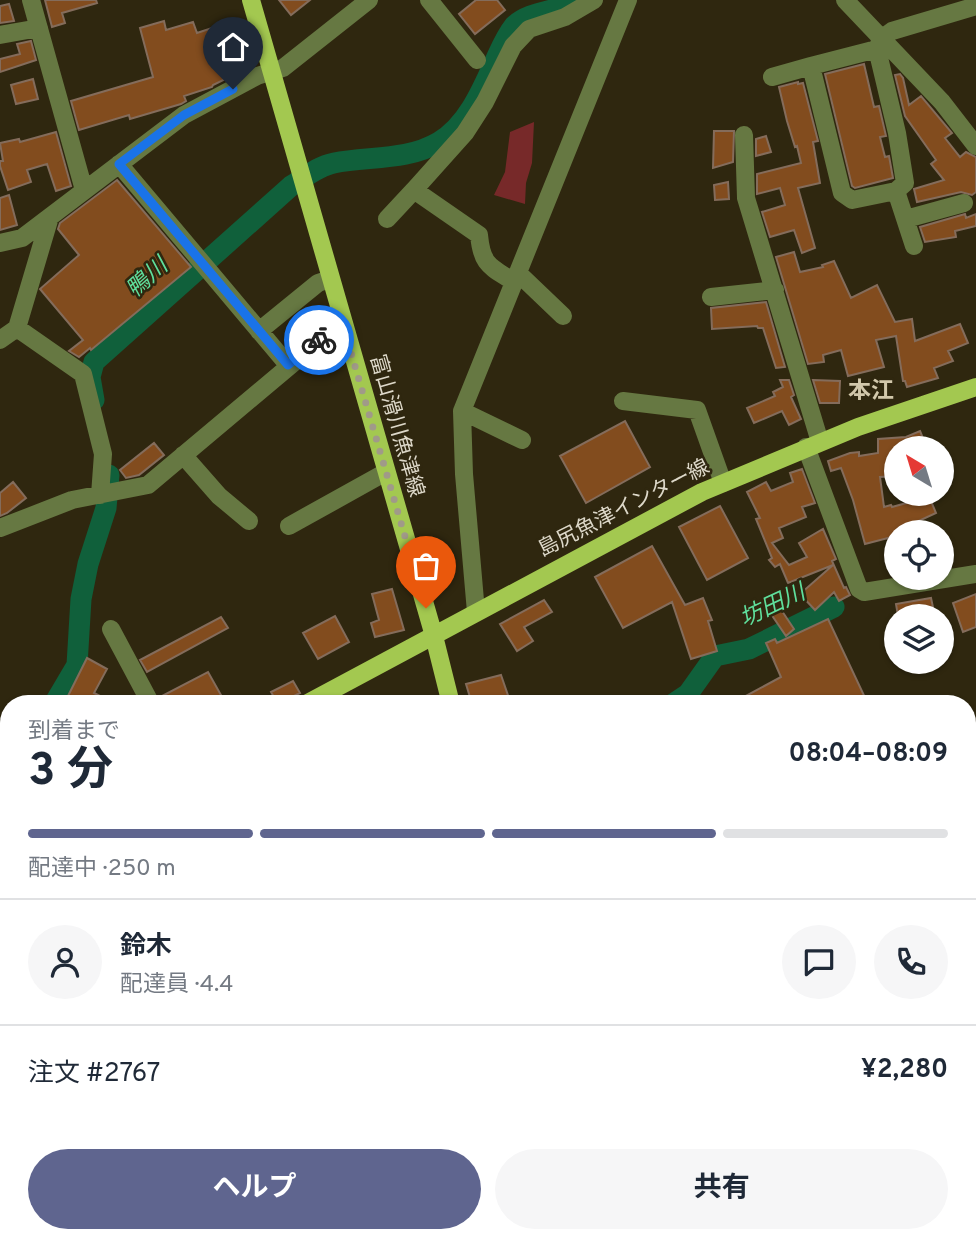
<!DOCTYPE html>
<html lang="ja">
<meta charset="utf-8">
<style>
:root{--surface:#fff;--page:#f6f6f7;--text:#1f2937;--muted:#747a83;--line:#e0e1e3;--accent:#5f658f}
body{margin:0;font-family:Overpass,"Noto Sans JP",sans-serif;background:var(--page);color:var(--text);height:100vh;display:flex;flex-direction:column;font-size:26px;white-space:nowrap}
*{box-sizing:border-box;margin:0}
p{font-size:23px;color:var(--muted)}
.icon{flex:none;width:38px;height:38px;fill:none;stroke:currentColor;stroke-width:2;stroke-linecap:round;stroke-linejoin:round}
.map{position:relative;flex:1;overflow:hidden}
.sheet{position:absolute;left:0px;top:695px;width:976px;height:548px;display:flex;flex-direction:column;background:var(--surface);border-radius:28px 28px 0 0;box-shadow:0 2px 5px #0004}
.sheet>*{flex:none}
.needle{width:46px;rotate:322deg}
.controls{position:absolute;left:884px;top:436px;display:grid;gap:14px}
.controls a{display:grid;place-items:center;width:70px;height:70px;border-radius:50%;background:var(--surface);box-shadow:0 2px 5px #0004;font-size:35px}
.pin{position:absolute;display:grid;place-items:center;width:60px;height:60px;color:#fff;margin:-72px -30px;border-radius:50% 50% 50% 0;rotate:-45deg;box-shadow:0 0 7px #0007}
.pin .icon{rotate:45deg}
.courier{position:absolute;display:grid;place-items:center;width:70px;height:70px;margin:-35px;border:5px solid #1a73e8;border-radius:50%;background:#fff;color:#222;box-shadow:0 2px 9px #0007}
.summary em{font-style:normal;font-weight:700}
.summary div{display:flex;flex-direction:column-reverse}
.summary{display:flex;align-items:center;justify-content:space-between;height:119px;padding:0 28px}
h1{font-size:46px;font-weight:700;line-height:52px}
.bar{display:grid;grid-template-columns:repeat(4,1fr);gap:10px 7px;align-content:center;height:84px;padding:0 28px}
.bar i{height:9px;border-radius:5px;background:var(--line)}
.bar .on{background:var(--accent)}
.bar p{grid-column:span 4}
.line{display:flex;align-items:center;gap:18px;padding:0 28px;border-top:2px solid var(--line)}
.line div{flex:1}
.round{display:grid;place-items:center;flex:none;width:74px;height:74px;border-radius:37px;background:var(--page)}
.button{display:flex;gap:14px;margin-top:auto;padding:14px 28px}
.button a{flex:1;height:80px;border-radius:42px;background:var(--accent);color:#fff;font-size:28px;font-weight:700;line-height:80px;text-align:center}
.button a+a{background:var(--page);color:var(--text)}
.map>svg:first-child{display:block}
.green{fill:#772929}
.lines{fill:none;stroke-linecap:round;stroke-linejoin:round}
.stream{stroke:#10603b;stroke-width:3.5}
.river{stroke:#10603b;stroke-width:21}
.building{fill:#824c1e;stroke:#846c5b;stroke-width:2}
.minor{stroke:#667842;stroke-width:18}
.major{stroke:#a3c850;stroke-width:18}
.done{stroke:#a09a88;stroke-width:7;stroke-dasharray:0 12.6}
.route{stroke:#1a73e8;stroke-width:9}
.labels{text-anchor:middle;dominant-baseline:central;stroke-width:5;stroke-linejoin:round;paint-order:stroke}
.street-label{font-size:21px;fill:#ddd8c9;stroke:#2f270f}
.water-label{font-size:23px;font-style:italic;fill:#5fdf9c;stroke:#2f270f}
.neighbourhood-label{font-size:23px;font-weight:bold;fill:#d2c8ab;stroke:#2f270f}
</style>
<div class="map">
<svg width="976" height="1242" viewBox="0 0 976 1242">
<rect width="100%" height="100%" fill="#2f270f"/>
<path class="green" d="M534 122 532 163 526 183 525 204 494 195 505 172 510 132Z"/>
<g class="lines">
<path class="stream" d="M968 938 976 935"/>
<path class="river" d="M94 400 90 377 94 362 291 186C304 178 318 166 334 163 368 156 407 161 439 142 468 125 483 88 496 59 501 48 506 36 514 26 530 10 560 12 579 0
M54 704 77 665 81 599 88 564 106 508 109 475
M673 704 688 694 715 656 749 649 834 607
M0 904 9 892
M578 1242 579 1234"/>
</g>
<path class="building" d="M45 0H96L97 3 62 13 65 23 52 27Z
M279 0H310L291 15Z
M476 0H497L505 10 475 34 459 14Z
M9 4 14 21 0 23V6Z
M164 21 166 30 193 22 197 33 218 26 225 48 239 44 246 69 213 85 212 87 184 96 186 101 181 104 130 119 129 115 79 130 71 101 153 77 140 28Z
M31 41 36 60 0 72V59L20 54 17 44Z
M864 64 874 107 879 106 886 136 880 137 885 157 889 156 893 178 855 188 852 186 825 74Z
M900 74 903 78 909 105 921 96 952 133 945 138 960 157 966 152 976 157V192L972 195 961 192 917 202 914 189 944 180 931 164 936 160 905 116 895 75Z
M33 79 38 99 16 104 11 85Z
M798 82V84L803 83 818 141 813 142 820 183 798 188 815 248 802 253 794 230 770 237 762 212 785 205 780 188 757 194V174L801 163 797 146 795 147 787 121 779 87Z
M714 131H734L733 162 713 168Z
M56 132 71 186 56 191 47 164 27 170 31 182 8 190 0 166V161H3L0 143 19 139 20 142Z
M766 136 771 152 756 156V139Z
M117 180 191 267 91 350 90 348 79 357 69 351 83 340 40 289 79 255 58 229 60 223Z
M728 182 729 199 715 200 714 185Z
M9 195 17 225 0 230V198Z
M965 214 966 218 976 214V226L955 231 956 237 925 242 920 227Z
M794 252 800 272 823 267 822 265 834 261 851 298 877 285 895 322 912 319 915 341 960 324 968 343 948 351 953 361 934 368 938 378 907 387 905 381H903L896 336 876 340 884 367 848 376 841 350 823 355 824 362 808 364 776 257Z
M766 302 785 367 776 368 763 328H758L757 326 712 329 711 308Z
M780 380H789L794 395 791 397 801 419 789 425 782 411 754 423 747 408 775 396 773 392 783 387Z
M813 380 840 381 839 403H820Z
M625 421 650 467 586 503 560 456Z
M920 431 927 448H896V476L880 477 884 507 891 505 892 507 917 500 914 494H928L936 513 912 524 914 532H896V558H892L888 538 865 544 853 500 841 468 831 471 828 461 850 453 859 452V456L878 453V439L906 437Z
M154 443 164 455 139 475 126 478 120 470Z
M802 469 815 503 802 507 806 517 779 528 783 538 772 543 789 565 807 557 799 543 823 529 836 559 832 561 844 588 846 587 850 595 839 601 834 592 815 610 800 594 833 565 788 583 780 564 775 567 769 560 772 558 756 519 760 518 747 492 766 482 771 491 793 482 790 473Z
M13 482 26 498 7 513 0 516V493Z
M720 506 748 558 707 580 679 527Z
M652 546 685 605 703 598 712 620 708 621 717 651 691 659 672 602 623 628 595 577Z
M392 589 404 630 375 637 371 623 379 620 372 594Z
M976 594V627L963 632 953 603Z
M931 598 934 612 898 616 896 604Z
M544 600 552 612 524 627 533 641 517 651 500 624Z
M780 608 794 629 786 636 771 614Z
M335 616 349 642 318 659 303 633Z
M221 617 228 628 147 672 140 660Z
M828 619 868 704H731L781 677 766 643 775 639 777 643Z
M87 658 107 669 94 693 116 704H64Z
M208 672 226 704H162L160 697Z
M501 675 511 704H472L466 684Z
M293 681 300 693 278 704 271 692Z"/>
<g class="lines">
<path class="minor" d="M31 0 84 190
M429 0 477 60
M845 0 942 102 976 146
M0 35 39 28
M877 49 897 133 905 183 896 191 914 246
M772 77 811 66
M744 135 746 198 820 442
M119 164 288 365
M414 190 465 133 485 102 513 46 529 29 565 17 594 0
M896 191 852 200 842 193 811 66 877 49 881 39 892 31 976 6
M50 217 17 328 83 374 103 454 100 495
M387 219 414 190 479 235C482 266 490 266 514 282
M906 219 964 203
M0 243 22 238 184 115 257 76 283 68 369 0
M518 273 563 316
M711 297 775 290
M259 331 318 283 330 279
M0 340 17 328
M623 401 697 410 723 483
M462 411 522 440
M806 447 859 589 864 592 976 574
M183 455 219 496 249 521
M289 526 386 472
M0 528 72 500 148 485 342 322
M476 612 464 474 462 411 628 0
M111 629 151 704
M968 856 976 854
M0 922 9 935
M968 977 976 975
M968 1034 976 1032
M0 1045 9 1038
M0 1101 9 1114
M0 1169 9 1182
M62 1234 71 1242
M137 1234 143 1242
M190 1234 195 1242
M836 1234 838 1242
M909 1234 915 1242
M228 1242 241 1234"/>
<path class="major" d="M251 0 434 636 451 704
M306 704 702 492 858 427 976 387
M0 869 9 864
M968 1187 976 1183
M601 1234 603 1242
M847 1242 864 1234"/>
</g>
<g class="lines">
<path class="done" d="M319 340 342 322 426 608"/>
<path class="route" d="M233 89 184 115 119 164 288 365 319 340"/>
</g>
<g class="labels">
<g class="street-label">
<text transform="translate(396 426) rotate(74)">富山滑川魚津線</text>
<text transform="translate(624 509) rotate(-27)">島尻魚津インター線</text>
</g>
<g class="water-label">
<text transform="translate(148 279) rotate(-42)">鴨川</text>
<text transform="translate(773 607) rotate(-25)">坊田川</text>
</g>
<g class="neighbourhood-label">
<text x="871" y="392">本江</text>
</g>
</g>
</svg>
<div class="controls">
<a><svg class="needle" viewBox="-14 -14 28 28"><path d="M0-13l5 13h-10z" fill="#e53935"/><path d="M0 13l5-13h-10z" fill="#747a83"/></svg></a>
<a><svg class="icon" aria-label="locate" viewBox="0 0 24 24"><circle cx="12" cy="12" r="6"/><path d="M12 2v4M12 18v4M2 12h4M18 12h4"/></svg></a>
<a><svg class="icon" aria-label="layers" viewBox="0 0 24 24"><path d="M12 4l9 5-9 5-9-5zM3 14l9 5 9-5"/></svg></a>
</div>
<div class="pin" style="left:426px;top:608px;background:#ea580c"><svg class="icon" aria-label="bag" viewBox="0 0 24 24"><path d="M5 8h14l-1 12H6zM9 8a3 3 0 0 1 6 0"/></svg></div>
<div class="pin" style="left:233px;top:89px;background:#1f2937"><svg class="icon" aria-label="home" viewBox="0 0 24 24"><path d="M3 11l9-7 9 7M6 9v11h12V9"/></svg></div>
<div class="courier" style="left:319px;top:340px"><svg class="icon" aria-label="bike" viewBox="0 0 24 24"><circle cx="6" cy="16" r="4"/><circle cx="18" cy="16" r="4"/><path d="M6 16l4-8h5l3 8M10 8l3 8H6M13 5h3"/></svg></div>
<section class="sheet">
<div class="summary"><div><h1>3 分</h1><p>到着まで</p></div><em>08:04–08:09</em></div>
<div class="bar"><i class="on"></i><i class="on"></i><i class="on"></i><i></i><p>配達中 · 250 m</p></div>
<div class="line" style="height:126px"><a class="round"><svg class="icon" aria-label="person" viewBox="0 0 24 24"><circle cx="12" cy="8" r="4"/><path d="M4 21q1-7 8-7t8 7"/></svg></a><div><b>鈴木</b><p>配達員 · 4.4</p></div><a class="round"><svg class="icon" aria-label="chat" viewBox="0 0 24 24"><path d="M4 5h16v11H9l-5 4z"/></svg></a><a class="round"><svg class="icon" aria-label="phone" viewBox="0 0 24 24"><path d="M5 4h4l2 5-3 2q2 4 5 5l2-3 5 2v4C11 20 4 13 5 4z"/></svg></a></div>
<div class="line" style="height:91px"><div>注文 #2767</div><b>¥2,280</b></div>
<div class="button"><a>ヘルプ</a><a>共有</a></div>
</section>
</div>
